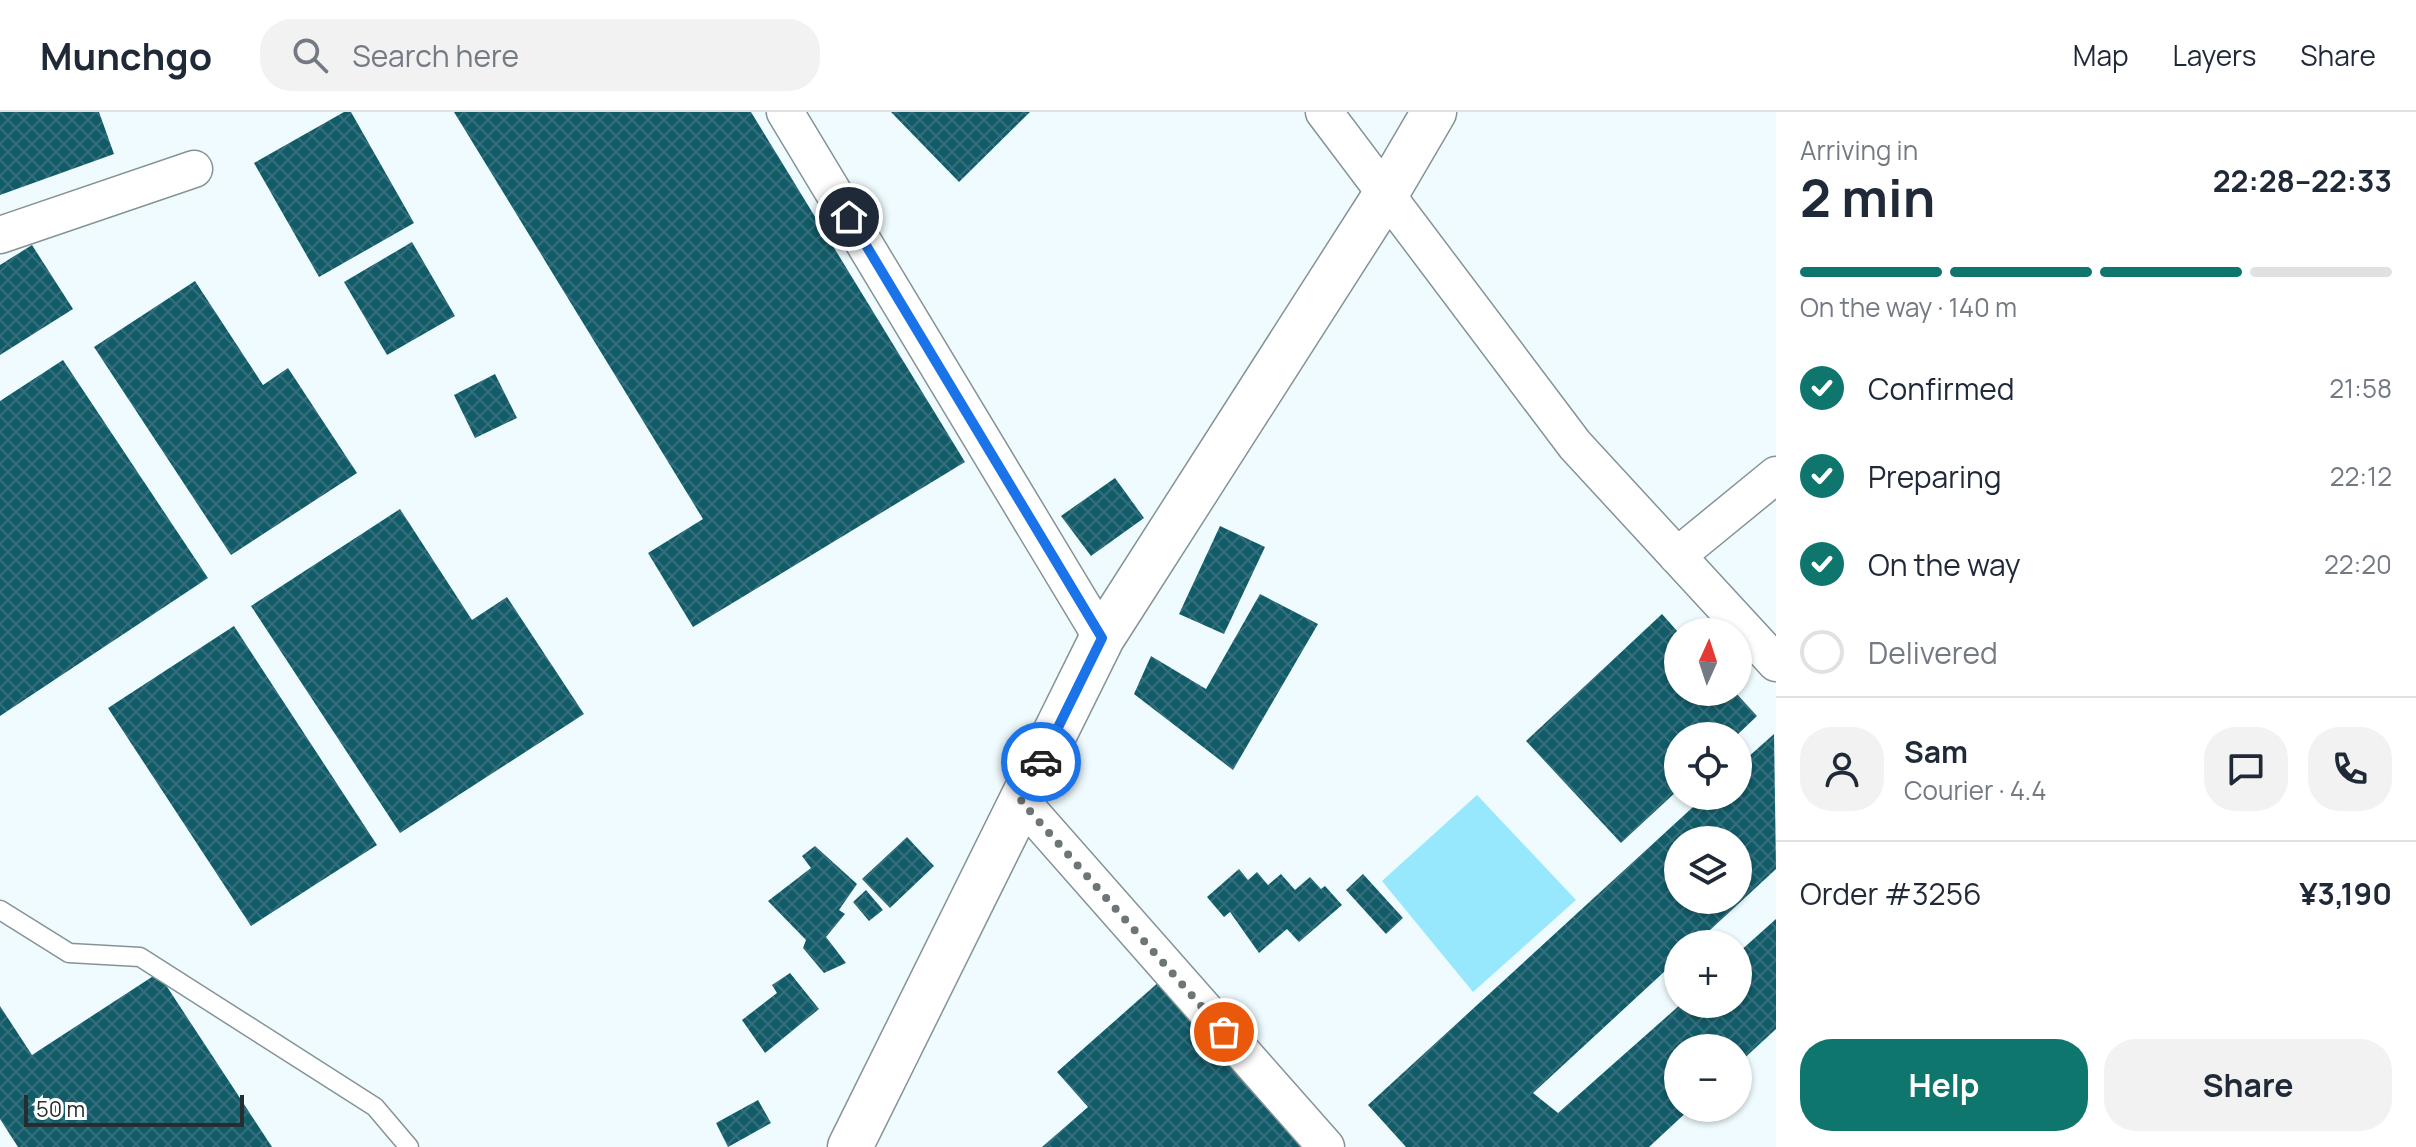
<!DOCTYPE html>
<meta charset="utf-8">
<style>
:root{--surface:#fff;--page:#f2f2f3;--text:#1f2937;--muted:#747a83;--line:#e0e1e3;--accent:#0f766e}
body{margin:0;font-family:Manrope,sans-serif;background:var(--page);color:var(--text);height:100vh;display:flex;flex-direction:column;font-size:30px;white-space:nowrap}
*{box-sizing:border-box;margin:0}
p{font-size:26px;color:var(--muted)}
.icon{flex:none;width:44px;height:44px;fill:none;stroke:currentColor;stroke-width:2;stroke-linecap:round;stroke-linejoin:round}
.map{position:relative;flex:1;overflow:hidden}
.details{display:flex;flex-direction:column;background:var(--surface);width:640px}
.details>*{flex:none}
.needle{width:52px;rotate:3deg}
.fabs{position:absolute;left:1664px;top:506px;display:grid;gap:16px}
.fabs a{display:grid;place-items:center;width:88px;height:88px;border-radius:50%;background:var(--surface);box-shadow:0 2px 6px #0004;font-size:40px}
.scale{position:absolute;left:24px;bottom:20px;width:220px;box-sizing:border-box;padding-left:8px;border:4px solid #272d2e;border-top:0;font-size:22px;line-height:28px;white-space:nowrap;color:#272d2e;-webkit-text-stroke:6px #fff;paint-order:stroke}
.pin{position:absolute;display:grid;place-items:center;width:68px;height:68px;color:#fff;margin:-34px;border:4px solid #fff;border-radius:50%;box-shadow:0 2px 8px #0007}
.courier{position:absolute;display:grid;place-items:center;width:80px;height:80px;margin:-40px;border:6px solid #1a73e8;border-radius:50%;background:#fff;color:#222;box-shadow:0 2px 10px #0007}
.head em{font-style:normal;font-weight:700}
.head div{display:flex;flex-direction:column-reverse}
.head{display:flex;align-items:center;justify-content:space-between;height:136px;padding:0 24px}
h1{font-size:52px;font-weight:700;line-height:60px}
.bar{display:grid;grid-template-columns:repeat(4,1fr);gap:12px 8px;align-content:center;height:96px;padding:0 24px}
.bar i{height:10px;border-radius:6px;background:var(--line)}
.bar .current{background:var(--accent)}
.bar p{grid-column:span 4}
.line{display:flex;align-items:center;gap:20px;padding:0 24px;border-top:2px solid var(--line)}
.line div{flex:1}
.round{display:grid;place-items:center;flex:none;width:84px;height:84px;border-radius:32px;background:var(--page)}
ol{padding:0 24px;list-style:none}
li{display:flex;align-items:center;gap:24px;height:88px}
li p{margin-inline-start:auto}
li .icon{padding:8px;border-radius:50%;background:var(--accent);color:#fff;stroke-width:4}
li:last-child{color:var(--muted)}
li i{width:44px;height:44px;border:4px solid var(--line);border-radius:50%}
.button{display:flex;gap:16px;margin-top:auto;padding:16px 24px}
.button a{flex:1;height:92px;border-radius:32px;background:var(--accent);color:#fff;font-size:32px;font-weight:700;line-height:92px;text-align:center}
.button a+a{background:var(--page);color:var(--text)}
header{display:flex;align-items:center;gap:48px;box-sizing:border-box;height:112px;padding:0 40px;background:var(--surface);border-bottom:2px solid var(--line)}
header strong{font-size:38px}
nav{display:flex;gap:44px;margin-inline-start:auto;font-size:28px}
.search{width:560px;height:72px;background:var(--page);display:flex;align-items:center;gap:20px;box-sizing:border-box;padding:0 28px;border-radius:32px;color:var(--muted);font-size:30px}
main{display:flex;flex:1;min-height:0}
.map>svg:first-child{display:block}
.grass{fill:#97e8fc}
.building{fill:url(#building-cross-hatch);fill-rule:evenodd}
.lines{fill:none;stroke-linecap:round;stroke-linejoin:round}
.lane-casing{stroke:#859397;stroke-width:21}
.street-casing{stroke:#859397;stroke-width:39}
.secondary-casing{stroke:#859397;stroke-width:47}
.lane{stroke:#fff;stroke-width:18}
.street{stroke:#fff;stroke-width:36}
.secondary{stroke:#fff;stroke-width:44}
.done{stroke:#6d7577;stroke-width:8;stroke-dasharray:0 14.4}
.route{stroke:#1a73e8;stroke-width:10}
</style>
<header>
<strong>Munchgo</strong>
<div class="search"><svg class="icon" aria-label="search" viewBox="0 0 24 24"><circle cx="10" cy="10" r="6"/><path d="M15 15l6 6"/></svg>Search here</div>
<nav><a>Map</a><a>Layers</a><a>Share</a></nav>
</header>
<main>
<div class="map">
<svg width="1776" height="1035" viewBox="0 0 1776 1035">
<defs>
<pattern id="building-cross-hatch" width="8" height="8" patternUnits="userSpaceOnUse" patternTransform="scale(2)"><rect width="8" height="8" fill="#125b69"/><path d="M0 0l8 8M0 8l8-8" fill="none" stroke="#346f7a"/></pattern>
</defs>
<rect width="100%" height="100%" fill="#effbfe"/>
<path class="grass" d="M1477 683 1576 788 1473 880 1382 769Z"/>
<path class="building" d="M0 0H99L114 42 0 83Z
M344 0H351L414 111 319 165 254 51Z
M454 0H751L965 350 693 515 648 441 703 407Z
M891 0H1030L959 70Z
M412 130 455 204 387 243 344 170Z
M32 133 73 197 0 243V153Z
M195 169 263 273 288 256 357 361 231 443 94 235Z
M63 248 208 466 0 604V289Z
M495 262 517 306 475 326 454 283Z
M1115 366 1144 406 1091 444 1061 404Z
M400 397 472 508 507 485 584 602 400 721 251 494Z
M1220 414 1265 435 1224 522 1179 502Z
M1260 482 1318 512 1233 658 1134 582 1151 544 1206 577Z
M1662 502 1678 520V580H1735L1757 604 1736 624H1678V678L1621 731 1526 629Z
M234 514 377 733 251 814 108 596Z
M1774 622 1776 757 1695 832H1678V847L1533 981 1558 1001 1681 892H1738V841L1776 807V917L1738 952V936H1678V996H1691L1649 1035H1406L1368 993 1705 684H1738V654ZM1678 728H1738V788H1678Z
M907 725 934 754 890 796 862 767Z
M815 734 857 772 839 798 845 802 826 825 846 851 824 861 803 836 806 828 768 789 811 756 802 744Z
M1239 757 1248 768 1257 760 1268 773 1281 762 1295 778 1310 765 1321 777 1325 774 1342 793 1299 830 1287 817 1259 841 1230 800 1224 805 1207 785Z
M1363 762 1403 806 1386 822 1346 778Z
M866 778 883 798 869 809 853 790Z
M158 861 272 1035H18L0 1007V894L32 943Z
M790 861 819 897 765 941 742 908 777 881 772 873Z
M1160 869 1308 1035H1042L1088 995 1057 960Z
M758 988 771 1011 728 1035 716 1011Z"/>
<g class="lines">
<g class="lane-casing">
<path id="lane" d="M0 798 69 841 140 845 375 995 409 1035"/>
</g>
<g class="street-casing">
<path id="street" d="M785 0 1102 526
M1324 0 1575 333 1776 551
M0 123 194 57
M1677 444 1776 363
M1021 689 1326 1035"/>
</g>
<g class="secondary-casing">
<path id="secondary" d="M850 1035 1102 526 1386 82 1434 0"/>
</g>
<use href="#lane" class="lane"/>
<use href="#street" class="street"/>
<use href="#secondary" class="secondary"/>
</g>
<g class="lines">
<path class="done" d="M1041 650 1021 689 1224 920"/>
<path class="route" d="M849 105 1102 526 1041 650"/>
</g>
</svg>
<div class="fabs">
<a><svg class="needle" viewBox="-14 -14 28 28"><path d="M0-13l5 13h-10z" fill="#e53935"/><path d="M0 13l5-13h-10z" fill="#747a83"/></svg></a>
<a><svg class="icon" aria-label="locate" viewBox="0 0 24 24"><circle cx="12" cy="12" r="6"/><path d="M12 2v4M12 18v4M2 12h4M18 12h4"/></svg></a>
<a><svg class="icon" aria-label="layers" viewBox="0 0 24 24"><path d="M12 4l9 5-9 5-9-5zM3 14l9 5 9-5"/></svg></a>
<a>+</a>
<a>−</a>
</div>
<div class="scale">50 m</div>
<div class="pin" style="left:1224px;top:920px;background:#ea580c"><svg class="icon" aria-label="bag" viewBox="0 0 24 24"><path d="M5 8h14l-1 12H6zM9 8a3 3 0 0 1 6 0"/></svg></div>
<div class="pin" style="left:849px;top:105px;background:#1f2937"><svg class="icon" aria-label="home" viewBox="0 0 24 24"><path d="M3 11l9-7 9 7M6 9v11h12V9"/></svg></div>
<div class="courier" style="left:1041px;top:650px"><svg class="icon" aria-label="car" viewBox="0 0 24 24"><path d="M5 17H2v-5l4-1 3-4h7l3 4 3 1v5h-3M9 17h6M6 11h13"/><circle cx="7" cy="17" r="2"/><circle cx="17" cy="17" r="2"/></svg></div>
</div>
<section class="details">
<div class="head"><div><h1>2 min</h1><p>Arriving in</p></div><em>22:28–22:33</em></div>
<div class="bar"><i class="current"></i><i class="current"></i><i class="current"></i><i></i><p>On the way · 140 m</p></div>
<ol>
<li><svg class="icon" aria-label="check" viewBox="0 0 24 24"><path d="M5 12l5 5 9-10"/></svg>Confirmed<p>21:58</p></li>
<li><svg class="icon" aria-label="check" viewBox="0 0 24 24"><path d="M5 12l5 5 9-10"/></svg>Preparing<p>22:12</p></li>
<li><svg class="icon" aria-label="check" viewBox="0 0 24 24"><path d="M5 12l5 5 9-10"/></svg>On the way<p>22:20</p></li>
<li><i></i>Delivered</li>
</ol>
<div class="line" style="height:144px"><a class="round"><svg class="icon" aria-label="person" viewBox="0 0 24 24"><circle cx="12" cy="8" r="4"/><path d="M4 21q1-7 8-7t8 7"/></svg></a><div><b>Sam</b><p>Courier · 4.4</p></div><a class="round"><svg class="icon" aria-label="chat" viewBox="0 0 24 24"><path d="M4 5h16v11H9l-5 4z"/></svg></a><a class="round"><svg class="icon" aria-label="phone" viewBox="0 0 24 24"><path d="M5 4h4l2 5-3 2q2 4 5 5l2-3 5 2v4C11 20 4 13 5 4z"/></svg></a></div>
<div class="line" style="height:104px"><div>Order #3256</div><b>¥3,190</b></div>
<div class="button"><a>Help</a><a>Share</a></div>
</section>
</main>
